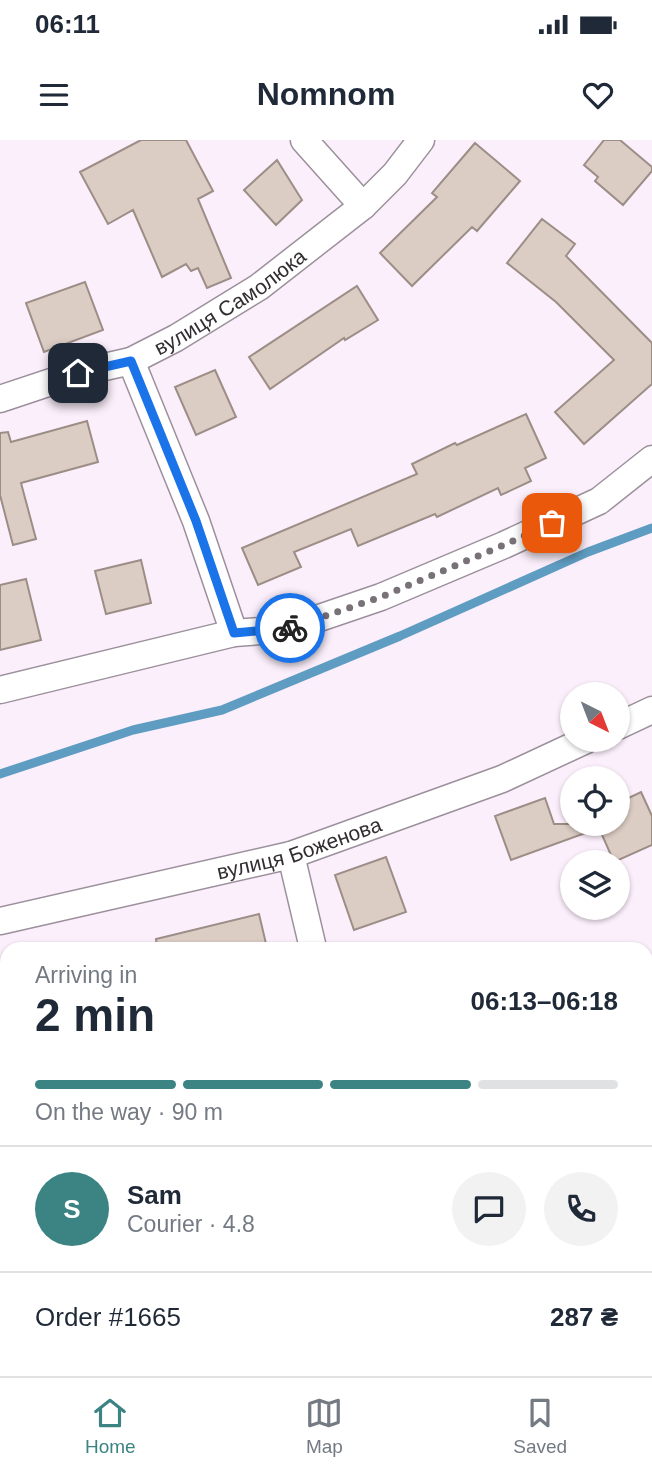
<!DOCTYPE html>
<meta charset="utf-8">
<style>
:root{--surface:#fff;--page:#f2f2f3;--text:#1f2937;--muted:#747a83;--line:#e0e1e3;--accent:#3c8483}
body{margin:0;font-family:Helvetica,sans-serif;background:var(--page);color:var(--text);height:100vh;display:flex;flex-direction:column;font-size:26px;white-space:nowrap}
*{box-sizing:border-box;margin:0}
p{font-size:23px;color:var(--muted)}
.icon{flex:none;width:38px;height:38px;fill:none;stroke:currentColor;stroke-width:2;stroke-linecap:round;stroke-linejoin:round}
.map{position:relative;flex:1;overflow:hidden}
.sheet{position:absolute;left:0px;top:802px;width:653px;height:436px;display:flex;flex-direction:column;background:var(--surface);border-radius:21px 21px 0 0;box-shadow:0 2px 5px #0004}
.sheet>*{flex:none}
.needle{width:46px;rotate:138deg}
.buttons{position:absolute;left:560px;top:542px;display:grid;gap:14px}
.buttons a{display:grid;place-items:center;width:70px;height:70px;border-radius:50%;background:var(--surface);box-shadow:0 2px 5px #0004;font-size:35px}
.pin{position:absolute;display:grid;place-items:center;width:60px;height:60px;color:#fff;margin:-30px;border-radius:14px;box-shadow:0 4px 10px #0006}
.courier{position:absolute;display:grid;place-items:center;width:70px;height:70px;margin:-35px;border:5px solid #1a73e8;border-radius:50%;background:#fff;color:#222;box-shadow:0 2px 9px #0007}
.headline em{font-style:normal;font-weight:600}
.headline div{display:flex;flex-direction:column-reverse}
.headline{display:flex;align-items:center;justify-content:space-between;height:119px;padding:0 35px}
h1{font-size:46px;font-weight:600;line-height:52px}
.bar{display:grid;grid-template-columns:repeat(4,1fr);gap:10px 7px;align-content:center;height:84px;padding:0 35px}
.bar i{height:9px;border-radius:5px;background:var(--line)}
.bar .current{background:var(--accent)}
.bar p{grid-column:span 4}
.line{display:flex;align-items:center;gap:18px;padding:0 35px;border-top:2px solid var(--line)}
.line div{flex:1}
.round{display:grid;place-items:center;flex:none;width:74px;height:74px;border-radius:37px;background:var(--page)}
.status{display:flex;justify-content:space-between;align-items:center;height:49px;padding:0 35px;background:var(--surface);direction:ltr}
.status svg{height:19px;fill:currentColor}
header{display:flex;justify-content:space-between;align-items:center;height:91px;padding:0 35px;background:var(--surface);font-size:32px;font-weight:600}
.dock{display:flex;justify-content:space-around;align-items:center;height:98px;border-top:2px solid var(--line);background:var(--surface);font-size:19px;color:var(--muted)}
.dock a{display:grid;justify-items:center;gap:4px}
.dock .current{color:var(--accent)}
.map>svg:first-child{display:block}
.lines{fill:none;stroke-linecap:round;stroke-linejoin:round}
.stream{stroke:#5f9cc1;stroke-width:9}
.building{fill:#dbccc4;stroke:#9c8d86;stroke-width:2}
.street-casing{stroke:#9b909b;stroke-width:29}
.secondary-casing{stroke:#9b909b;stroke-width:39}
.street{stroke:#fff;stroke-width:26}
.secondary{stroke:#efe8d3;stroke-width:37}
.done{stroke:#787178;stroke-width:7;stroke-dasharray:0 12.6}
.route{stroke:#1a73e8;stroke-width:9}
.labels{text-anchor:middle;dominant-baseline:central;stroke-width:5;stroke-linejoin:round;paint-order:stroke}
.street-label{font-size:21px;fill:#322d31;stroke:#fff}
</style>
<div class="status"><b>06:11</b><svg viewBox="0 0 49 12"><path d="M0 12V9h3v3zM5 12V6h3v6zM10 12V3h3v9zM15 12V0h3v12zM26 1h20v11H26zM47 4h2v5h-2z"/></svg></div>
<header><svg class="icon" aria-label="menu" viewBox="0 0 24 24"><path d="M4 6h16M4 12h16M4 18h16"/></svg>Nomnom<svg class="icon" aria-label="heart" viewBox="0 0 24 24"><path d="M12 20l-8-8c-3-5 5-10 8-4 3-6 11-1 8 4z"/></svg></header>
<div class="map">
<svg width="652" height="1236" viewBox="0 0 652 1236">
<rect width="100%" height="100%" fill="#fbeffb"/>
<g class="lines">
<path class="stream" d="M0 634 133 590 222 570 400 496 588 412 652 388"/>
</g>
<path class="building" d="M141 0H186L213 51 198 59 231 138 207 148 198 128 191 131 186 124 162 137 133 70 108 84 80 32Z
M604 0H620L652 27V31L623 65 595 41 598 37 584 25Z
M475 3 520 41 477 91 472 87 412 146 380 113 437 57 432 53Z
M277 20 302 60 276 85 244 50Z
M542 79 575 104 566 116 652 203V244L584 304 555 272 614 220 556 162 507 123Z
M85 142 103 190 44 212 26 163Z
M357 146 378 180 345 200 344 198 270 249 249 217Z
M215 230 236 277 196 295 175 247Z
M526 274 546 318 525 328 531 341 501 355 498 348 437 377 435 374 358 406 351 389 294 412 301 427 258 445 242 408 417 334 412 324 455 303 457 305Z
M87 281 98 322 21 343 36 399 13 405 0 355V293L8 292 11 302Z
M141 420 151 463 106 474 95 431Z
M26 439 41 500 0 510V445Z
M641 652 652 676V705L614 722 599 688 511 720 495 676 545 658 554 684H618V663Z
M386 717 406 772 354 790 335 735Z
M259 774 267 808H157L156 799Z"/>
<g class="lines">
<g class="street-casing">
<g id="street">
<path d="M304 0 363 66"/>
<path d="M131 221 196 381 234 493"/>
<path id="s1" d="M0 259 78 233 131 221 176 198 259 147 363 66 395 34 421 0"/>
<path d="M0 550 234 493 287 489 381 457 504 405 599 361 652 319"/>
<path d="M618 586 652 570"/>
<path d="M291 715 313 808"/>
<path id="s2" d="M0 781 291 715 502 639 586 600"/>
<path d="M395 1230 396 1236"/>
</g>
</g>
<g class="secondary-casing">
<path id="secondary" d="M646 1100 652 1099
M0 1230 7 1229"/>
</g>
<use href="#street" class="street"/>
<use href="#secondary" class="secondary"/>
</g>
<g class="lines">
<path class="done" d="M290 488 381 457 504 405 552 383"/>
<path class="route" d="M78 233 131 221 196 381 234 493 290 488"/>
</g>
<g class="labels">
<g class="street-label">
<text stroke="none"><textPath href="#s1" startOffset="252">вулиця Самолюка</textPath></text>
<text stroke="none"><textPath href="#s2" startOffset="308">вулиця Боженова</textPath></text>
</g>
</g>
</svg>
<div class="buttons">
<a><svg class="needle" viewBox="-14 -14 28 28"><path d="M0-13l5 13h-10z" fill="#e53935"/><path d="M0 13l5-13h-10z" fill="#747a83"/></svg></a>
<a><svg class="icon" aria-label="locate" viewBox="0 0 24 24"><circle cx="12" cy="12" r="6"/><path d="M12 2v4M12 18v4M2 12h4M18 12h4"/></svg></a>
<a><svg class="icon" aria-label="layers" viewBox="0 0 24 24"><path d="M12 4l9 5-9 5-9-5zM3 14l9 5 9-5"/></svg></a>
</div>
<div class="pin" style="left:552px;top:383px;background:#ea580c"><svg class="icon" aria-label="bag" viewBox="0 0 24 24"><path d="M5 8h14l-1 12H6zM9 8a3 3 0 0 1 6 0"/></svg></div>
<div class="pin" style="left:78px;top:233px;background:#1f2937"><svg class="icon" aria-label="home" viewBox="0 0 24 24"><path d="M3 11l9-7 9 7M6 9v11h12V9"/></svg></div>
<div class="courier" style="left:290px;top:488px"><svg class="icon" aria-label="bike" viewBox="0 0 24 24"><circle cx="6" cy="16" r="4"/><circle cx="18" cy="16" r="4"/><path d="M6 16l4-8h5l3 8M10 8l3 8H6M13 5h3"/></svg></div>
<section class="sheet">
<div class="headline"><div><h1>2 min</h1><p>Arriving in</p></div><em>06:13–06:18</em></div>
<div class="bar"><i class="current"></i><i class="current"></i><i class="current"></i><i></i><p>On the way · 90 m</p></div>
<div class="line" style="height:126px"><b class="round" style="background:var(--accent);color:#fff">S</b><div><b>Sam</b><p>Courier · 4.8</p></div><a class="round"><svg class="icon" aria-label="chat" viewBox="0 0 24 24"><path d="M4 5h16v11H9l-5 4z"/></svg></a><a class="round"><svg class="icon" aria-label="phone" viewBox="0 0 24 24"><path d="M5 4h4l2 5-3 2q2 4 5 5l2-3 5 2v4C11 20 4 13 5 4z"/></svg></a></div>
<div class="line" style="height:91px"><div>Order #1665</div><b>287 ₴</b></div>
</section>
</div>
<nav class="dock">
<a class="current"><svg class="icon" aria-label="home" viewBox="0 0 24 24"><path d="M3 11l9-7 9 7M6 9v11h12V9"/></svg>Home</a>
<a><svg class="icon" aria-label="map" viewBox="0 0 24 24"><path d="M3 6l6-2 6 2 6-2v14l-6 2-6-2-6 2zM9 4v14M15 6v14"/></svg>Map</a>
<a><svg class="icon" aria-label="saved" viewBox="0 0 24 24"><path d="M7 4h10v16l-5-4-5 4z"/></svg>Saved</a>
</nav>
